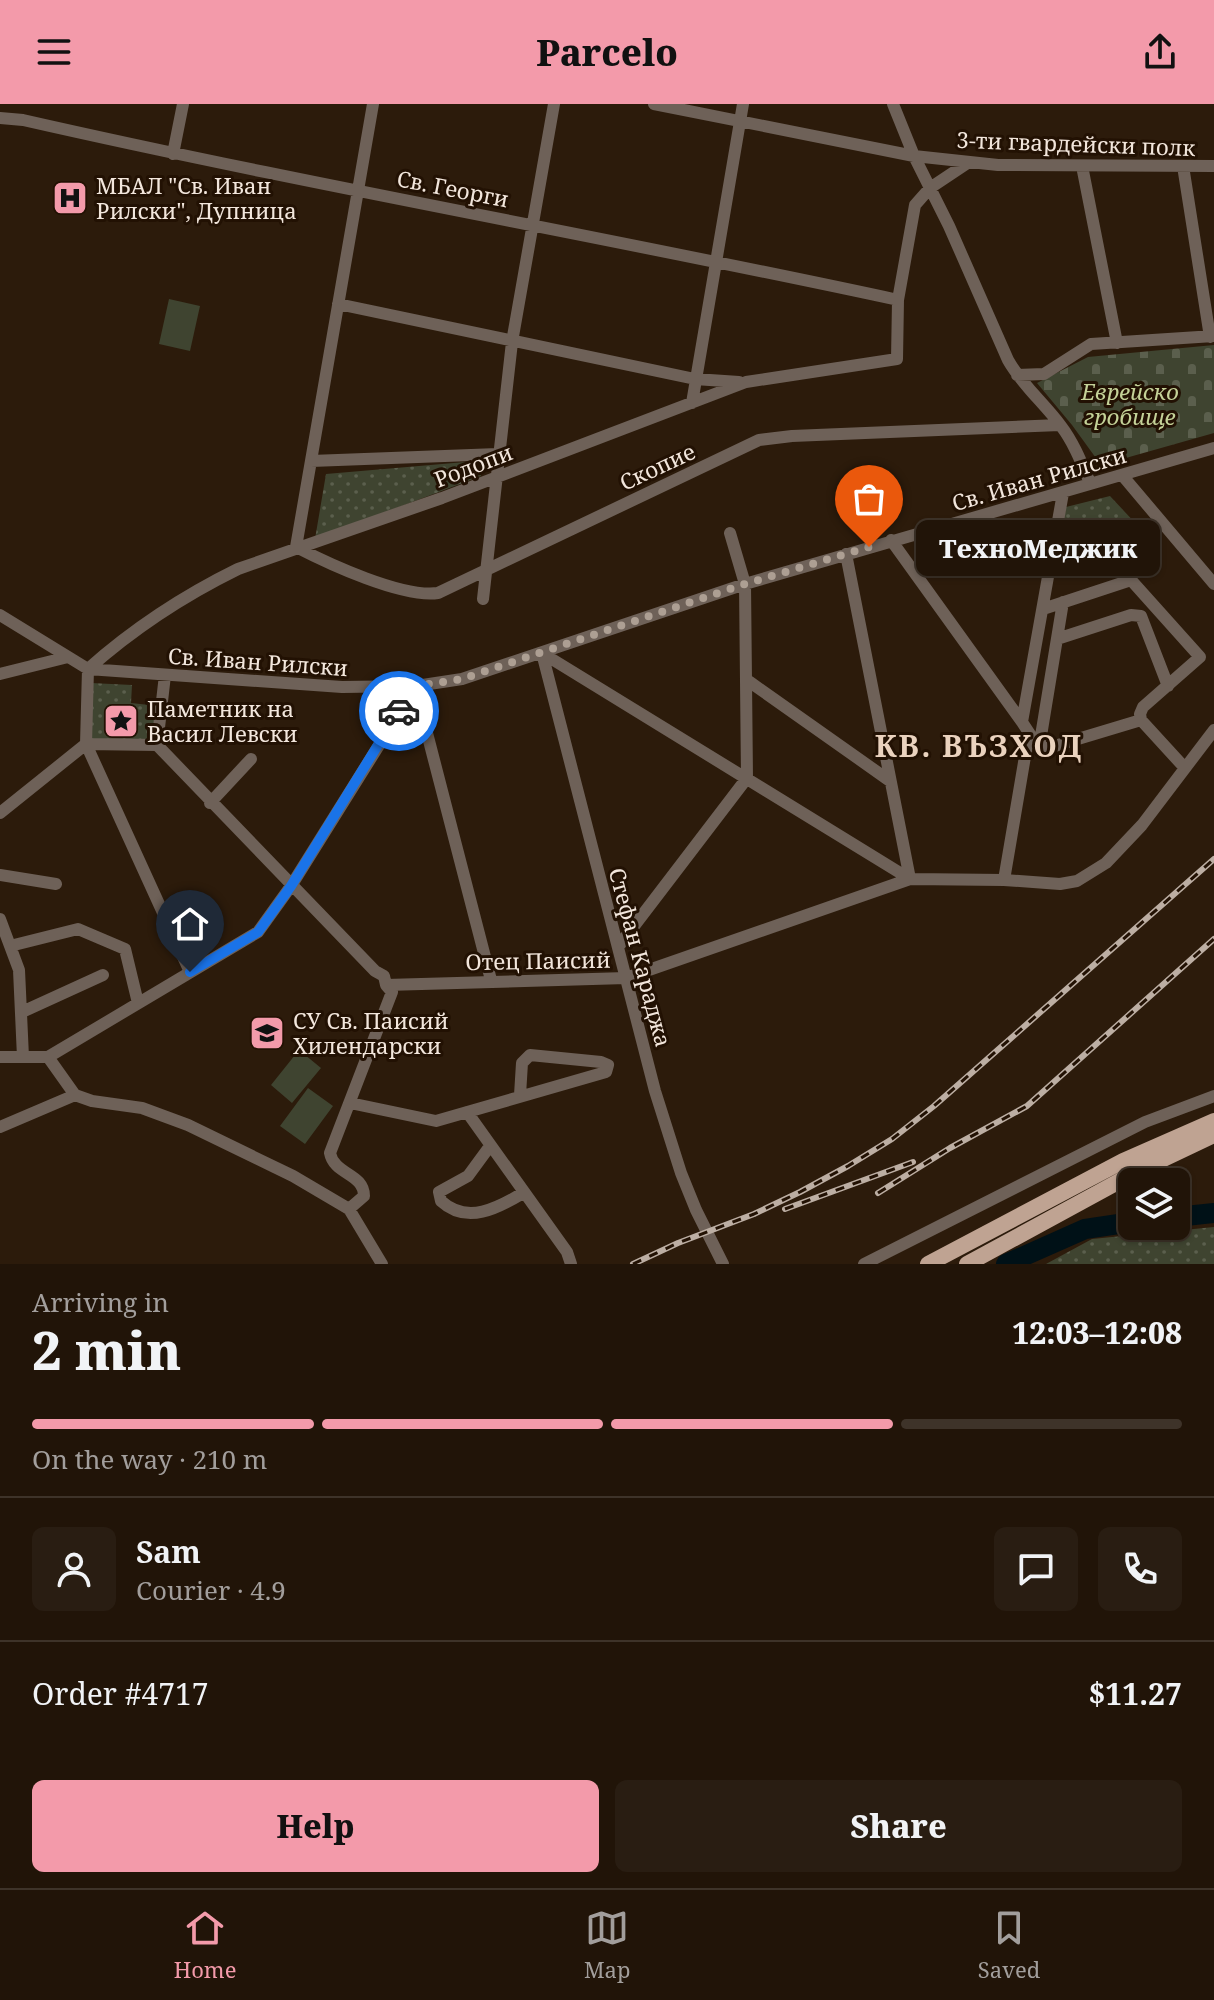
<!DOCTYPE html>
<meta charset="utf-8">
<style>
:root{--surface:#211408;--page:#291d12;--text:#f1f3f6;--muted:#a29e9c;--line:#3e3329;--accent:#f39aaa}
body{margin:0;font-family:"Noto Serif",serif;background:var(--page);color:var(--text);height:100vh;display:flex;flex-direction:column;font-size:30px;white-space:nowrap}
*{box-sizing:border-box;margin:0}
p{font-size:26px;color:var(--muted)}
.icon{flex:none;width:44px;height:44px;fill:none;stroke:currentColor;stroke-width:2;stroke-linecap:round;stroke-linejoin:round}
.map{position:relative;height:1160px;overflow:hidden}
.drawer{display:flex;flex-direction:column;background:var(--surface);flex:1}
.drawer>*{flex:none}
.tools{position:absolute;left:1118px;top:1064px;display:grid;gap:16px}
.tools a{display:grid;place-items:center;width:72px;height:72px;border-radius:12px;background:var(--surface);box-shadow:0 2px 6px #0004,0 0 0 2px var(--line);font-size:40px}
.pin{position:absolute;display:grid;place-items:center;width:68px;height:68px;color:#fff;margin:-82px -34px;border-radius:50% 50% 50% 0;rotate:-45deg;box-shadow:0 0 8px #0007}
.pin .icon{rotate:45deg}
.courier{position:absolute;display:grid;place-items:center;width:80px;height:80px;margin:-40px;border:6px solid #1a73e8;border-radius:50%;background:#fff;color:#222;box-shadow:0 2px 10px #0007}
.bubble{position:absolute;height:56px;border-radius:12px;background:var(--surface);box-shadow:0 2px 6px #0004,0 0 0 2px var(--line);font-size:26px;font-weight:800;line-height:56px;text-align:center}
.head em{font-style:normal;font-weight:800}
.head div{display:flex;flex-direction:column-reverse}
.head{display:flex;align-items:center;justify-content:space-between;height:136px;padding:0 32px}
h1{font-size:52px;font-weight:800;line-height:60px}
.bar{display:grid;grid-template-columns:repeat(4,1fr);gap:12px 8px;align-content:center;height:96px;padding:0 32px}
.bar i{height:10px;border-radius:6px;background:var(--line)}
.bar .on{background:var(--accent)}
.bar p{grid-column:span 4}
.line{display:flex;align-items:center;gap:20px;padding:0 32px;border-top:2px solid var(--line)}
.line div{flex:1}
.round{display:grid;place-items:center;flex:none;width:84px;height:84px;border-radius:12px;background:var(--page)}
.action{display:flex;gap:16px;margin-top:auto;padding:16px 32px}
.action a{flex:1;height:92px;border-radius:12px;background:var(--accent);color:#111;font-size:32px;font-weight:800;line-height:92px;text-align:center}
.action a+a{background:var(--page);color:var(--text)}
header{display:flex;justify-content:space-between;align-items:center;height:104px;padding:0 32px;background:var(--accent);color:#111;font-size:36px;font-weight:800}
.menu{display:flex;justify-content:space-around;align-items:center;height:112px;border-top:2px solid var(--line);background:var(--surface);font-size:22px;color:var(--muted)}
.menu a{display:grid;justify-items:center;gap:4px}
.menu .on{color:var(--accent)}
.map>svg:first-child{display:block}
.green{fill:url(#green-dots)}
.cemetery{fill:url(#cemetery-stones)}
.pitch{fill:#3f4430}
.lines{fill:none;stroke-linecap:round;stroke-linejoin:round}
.river{stroke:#001117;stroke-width:20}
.minor{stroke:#6e6158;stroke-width:12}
.major{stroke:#bfa392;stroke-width:16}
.rail-casing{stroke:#bcaea3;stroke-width:6}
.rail{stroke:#221103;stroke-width:3;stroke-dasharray:9;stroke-linecap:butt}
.done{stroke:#ad9f93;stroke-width:8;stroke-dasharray:0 14.4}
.route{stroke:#1a73e8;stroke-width:10}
.labels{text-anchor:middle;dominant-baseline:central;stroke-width:6;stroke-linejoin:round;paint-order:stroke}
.street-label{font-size:22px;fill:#f2e6dc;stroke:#221103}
.poi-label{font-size:22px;fill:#f2e6dc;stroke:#221103;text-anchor:start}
.park-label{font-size:22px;font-style:italic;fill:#c4d298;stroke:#221103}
.district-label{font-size:30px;font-weight:bold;letter-spacing:2px;fill:#ead2be;stroke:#221103}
</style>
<header><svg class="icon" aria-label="menu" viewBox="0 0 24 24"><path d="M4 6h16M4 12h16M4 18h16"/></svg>Parcelo<svg class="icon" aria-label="share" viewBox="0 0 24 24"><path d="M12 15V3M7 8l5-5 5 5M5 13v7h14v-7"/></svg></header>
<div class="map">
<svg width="1214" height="1160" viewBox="0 0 1214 1160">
<defs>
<pattern id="green-dots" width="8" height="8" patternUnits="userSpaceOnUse" patternTransform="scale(2)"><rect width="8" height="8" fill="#3f4430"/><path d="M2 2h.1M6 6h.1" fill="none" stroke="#5b5f4d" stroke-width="1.8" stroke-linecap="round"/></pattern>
<pattern id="cemetery-stones" width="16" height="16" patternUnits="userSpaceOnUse" patternTransform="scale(2)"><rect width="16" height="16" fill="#3f4430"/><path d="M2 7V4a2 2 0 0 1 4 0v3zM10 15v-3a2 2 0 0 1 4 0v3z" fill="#5b5f4d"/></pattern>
</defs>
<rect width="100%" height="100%" fill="#2c1b0b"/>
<path class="green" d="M477 357 481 372 315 435 326 370Z
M1110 392 1138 422 1058 448 1066 403Z
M91 579 132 581 131 599 158 602 155 640 91 636Z
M1214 1123V1160H1046L1092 1135Z"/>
<path class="cemetery" d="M1214 241V329L1101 361 1072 321 1037 279 1088 253Z"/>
<path class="pitch" d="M169 195 200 202 190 247 159 240Z
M299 946 321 964 292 999 271 981Z
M308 984 333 1002 305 1040 280 1022Z"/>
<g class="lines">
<path class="river" d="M1176 1113 1214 1109
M1006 1160 1085 1125 1132 1118"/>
<path class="minor" d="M373 0 296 443C329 460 402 494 438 489L759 336 792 332 1060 321
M654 0 914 52 998 61 1214 62
M893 0 914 52 949 122 1008 256C1022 281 1044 299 1061 322 1074 339 1082 360 1090 379
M0 14 23 16C313 82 607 133 898 196
M173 50 183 0
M1082 62 1117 239
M1183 62 1210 233
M338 200 695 275 739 278
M1017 271 1044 270 1091 240 1214 232
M692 299 743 0
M311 357 498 350
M1122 371 1214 480
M891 436 1022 618
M846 450 910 775
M483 495 512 238 554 0
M1043 505 1131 476 1200 553 1143 603 1140 610 1141 616 1184 663
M0 511 88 565 342 583 416 582 462 575 745 480 1214 344
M1057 535 1131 511 1141 512 1168 582
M542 549 655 987 681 1069 696 1106 723 1160
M542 549 910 775
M0 570 68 553
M165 571 157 641 375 867 384 872 386 881
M747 576 890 677
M420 602 491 876
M86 640 157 641
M1039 644 1022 618 1063 389
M1039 644 1063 498
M1039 644H1048L1141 616
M210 699 251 655
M0 709 86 640
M0 771 56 780
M1004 776 1029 629
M0 815 19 866 23 953
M10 842 78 825 125 845 138 899
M618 843 747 674 745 480 730 429
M190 868 86 640 88 565C133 525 183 492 238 465L442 394 746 278 897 255 898 196 915 101 930 84 969 58
M22 908 103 871
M0 953H48L258 828 291 782 416 582
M48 953 75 991 92 997 142 1004 188 1021 293 1072 349 1105 382 1160
M350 999 436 1017 606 968 608 961 601 958 530 951 522 959 520 991
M467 1008 567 1148 571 1160
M0 1023 75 991
M490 1042 468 1072 439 1088 441 1097C467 1121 498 1104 523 1089
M349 1105 364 1092C364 1069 334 1071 330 1049L392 888 386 881 626 874 910 775 1004 776 1060 780 1077 777 1106 759 1142 721 1214 626
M864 1160 1145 1018 1214 992"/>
<path class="major" d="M928 1160 1123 1057 1214 1017
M967 1160 1138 1067 1214 1031"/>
<g class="rail-casing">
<path id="rail" d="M878 1089 950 1044 1027 1002 1214 835
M785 1105 913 1058
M633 1160 678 1139 754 1110 800 1088 848 1062 892 1035 934 1002 1214 755"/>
</g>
<use href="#rail" class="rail"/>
</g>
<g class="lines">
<path class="done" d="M399 607 416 582 462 575 745 480 869 443"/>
<path class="route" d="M190 868 258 828 291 782 399 607"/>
</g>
<defs>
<g id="hospital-square" transform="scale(1.8)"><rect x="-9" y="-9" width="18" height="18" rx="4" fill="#f39aaa" stroke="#221103"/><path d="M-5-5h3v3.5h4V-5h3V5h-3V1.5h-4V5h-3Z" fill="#111"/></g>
<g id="sight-square" transform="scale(1.8)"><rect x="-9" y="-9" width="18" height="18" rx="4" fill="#f39aaa" stroke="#221103"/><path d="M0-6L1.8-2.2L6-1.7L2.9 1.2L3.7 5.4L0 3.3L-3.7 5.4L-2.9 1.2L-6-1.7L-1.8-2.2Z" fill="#111"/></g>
<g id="school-square" transform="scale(1.8)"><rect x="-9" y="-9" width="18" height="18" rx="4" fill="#f39aaa" stroke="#221103"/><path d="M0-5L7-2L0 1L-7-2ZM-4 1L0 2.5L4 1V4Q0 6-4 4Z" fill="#111"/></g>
</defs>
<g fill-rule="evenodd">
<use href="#hospital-square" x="70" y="94"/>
<use href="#sight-square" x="121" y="617"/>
<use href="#school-square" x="267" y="929"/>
</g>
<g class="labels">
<g class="street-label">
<text transform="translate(1076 39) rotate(2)">3-ти гвардейски полк</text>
<text transform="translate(453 84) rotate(11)">Св. Георги</text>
<text transform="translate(473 361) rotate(-21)">Родопи</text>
<text transform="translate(657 362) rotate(-25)">Скопие</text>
<text transform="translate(1039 374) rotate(-16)">Св. Иван Рилски</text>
<text transform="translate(258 557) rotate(4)">Св. Иван Рилски</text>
<text transform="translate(641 853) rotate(75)">Стефан Караджа</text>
<text transform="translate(538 856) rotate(-1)">Отец Паисий</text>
</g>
<g class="poi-label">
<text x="96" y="81">МБАЛ "Св. Иван<tspan x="96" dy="25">Рилски", Дупница</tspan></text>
<text x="147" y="604">Паметник на<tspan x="147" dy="25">Васил Левски</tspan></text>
<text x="293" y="916">СУ Св. Паисий<tspan x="293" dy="25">Хилендарски</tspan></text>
</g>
<g class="park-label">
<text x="1130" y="287">Еврейско<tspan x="1130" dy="25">гробище</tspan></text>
</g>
<g class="district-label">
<text x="979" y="641">КВ. ВЪЗХОД</text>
</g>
</g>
</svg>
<div class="tools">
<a><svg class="icon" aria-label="layers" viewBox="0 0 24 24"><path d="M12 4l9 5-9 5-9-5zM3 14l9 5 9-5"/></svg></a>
</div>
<div class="pin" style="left:869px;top:443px;background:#ea580c"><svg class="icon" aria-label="bag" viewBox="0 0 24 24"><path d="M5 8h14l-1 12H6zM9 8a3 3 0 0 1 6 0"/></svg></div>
<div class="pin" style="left:190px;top:868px;background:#1f2937"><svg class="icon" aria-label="home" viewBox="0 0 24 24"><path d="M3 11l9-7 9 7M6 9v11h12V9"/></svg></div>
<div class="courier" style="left:399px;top:607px"><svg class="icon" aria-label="car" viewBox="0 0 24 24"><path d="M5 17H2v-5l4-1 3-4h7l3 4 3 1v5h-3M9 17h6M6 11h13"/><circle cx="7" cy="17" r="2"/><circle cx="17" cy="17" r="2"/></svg></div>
<div class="bubble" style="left:916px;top:416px;width:244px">ТехноМеджик</div>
</div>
<section class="drawer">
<div class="head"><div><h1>2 min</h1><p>Arriving in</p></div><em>12:03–12:08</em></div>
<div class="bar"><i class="on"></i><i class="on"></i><i class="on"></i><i></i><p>On the way · 210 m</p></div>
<div class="line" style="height:144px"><a class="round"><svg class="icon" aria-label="person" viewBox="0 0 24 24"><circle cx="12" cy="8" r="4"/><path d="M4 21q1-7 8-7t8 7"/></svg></a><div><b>Sam</b><p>Courier · 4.9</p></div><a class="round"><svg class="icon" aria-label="chat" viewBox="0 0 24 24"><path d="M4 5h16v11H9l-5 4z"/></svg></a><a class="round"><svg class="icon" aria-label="phone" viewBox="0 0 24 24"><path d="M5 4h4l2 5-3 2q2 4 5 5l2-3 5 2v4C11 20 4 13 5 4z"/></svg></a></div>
<div class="line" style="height:104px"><div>Order #4717</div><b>$11.27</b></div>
<div class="action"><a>Help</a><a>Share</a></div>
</section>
<nav class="menu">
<a class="on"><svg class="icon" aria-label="home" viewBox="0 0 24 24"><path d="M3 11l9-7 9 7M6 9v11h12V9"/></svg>Home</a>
<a><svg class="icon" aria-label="map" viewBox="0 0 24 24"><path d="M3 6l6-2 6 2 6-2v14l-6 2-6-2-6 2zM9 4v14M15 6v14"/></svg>Map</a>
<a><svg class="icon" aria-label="saved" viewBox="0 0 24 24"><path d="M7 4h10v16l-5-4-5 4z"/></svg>Saved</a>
</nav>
